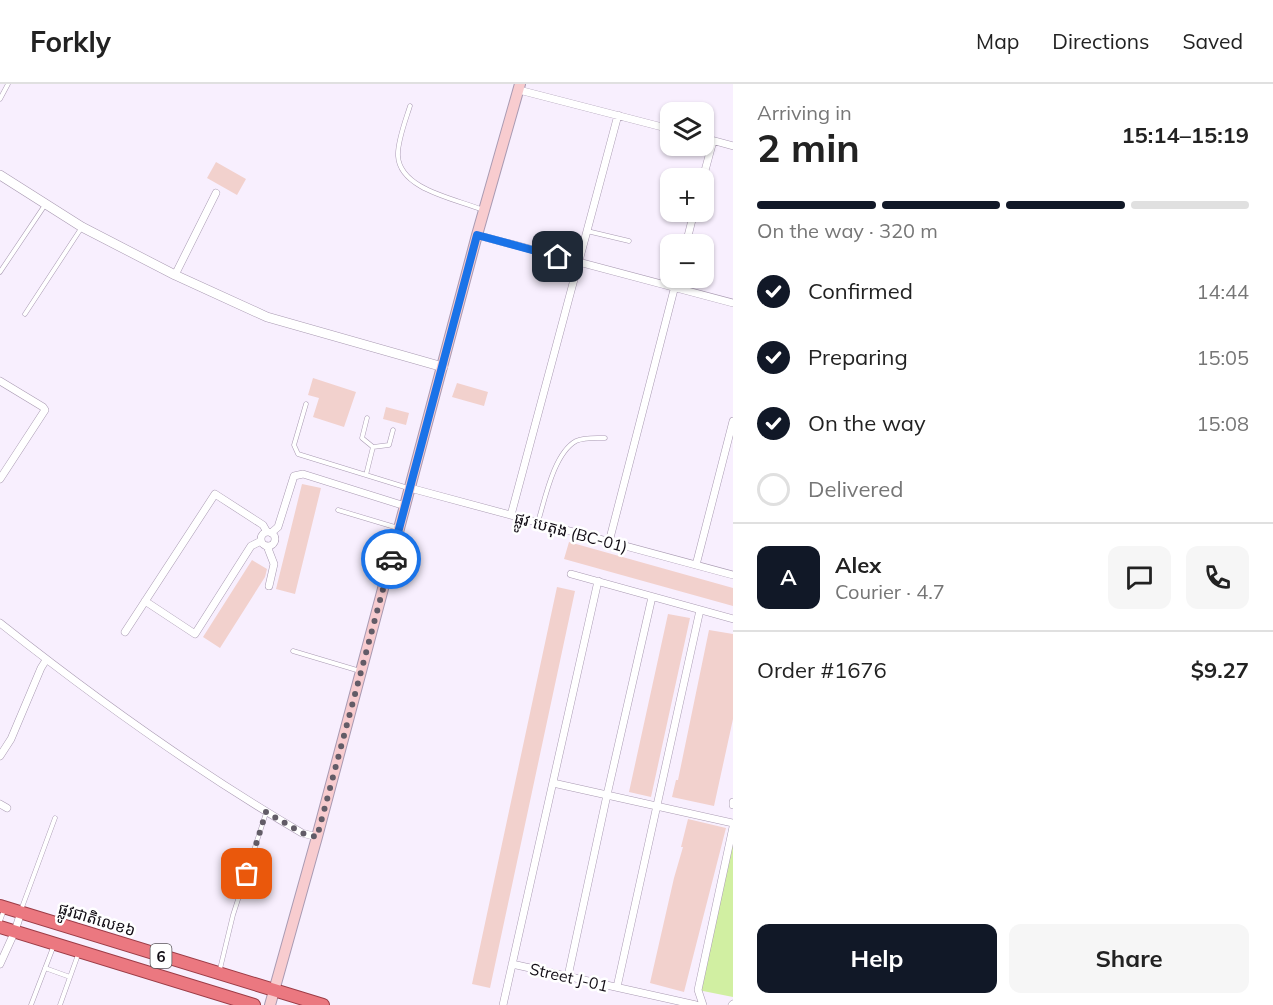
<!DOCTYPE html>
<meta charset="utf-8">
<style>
:root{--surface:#fff;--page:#f6f6f6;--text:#222;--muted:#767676;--line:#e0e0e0;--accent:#111827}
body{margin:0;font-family:Mulish,"Noto Sans Khmer",sans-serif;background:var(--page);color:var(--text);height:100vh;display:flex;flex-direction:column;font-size:22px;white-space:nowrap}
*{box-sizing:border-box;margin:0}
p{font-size:20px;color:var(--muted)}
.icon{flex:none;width:33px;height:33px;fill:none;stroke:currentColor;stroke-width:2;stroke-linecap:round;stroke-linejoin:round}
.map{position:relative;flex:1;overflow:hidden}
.panel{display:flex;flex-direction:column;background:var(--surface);width:540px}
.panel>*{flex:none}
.buttons{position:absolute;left:660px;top:18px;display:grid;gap:12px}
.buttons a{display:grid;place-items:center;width:54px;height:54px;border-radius:12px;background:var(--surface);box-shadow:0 2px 4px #0004;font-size:30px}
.pin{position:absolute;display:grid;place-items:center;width:51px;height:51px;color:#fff;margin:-26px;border-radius:12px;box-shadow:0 3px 9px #0006}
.courier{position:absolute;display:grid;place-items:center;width:60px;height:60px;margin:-30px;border:4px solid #1a73e8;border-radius:50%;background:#fff;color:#222;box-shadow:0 2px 8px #0007}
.headline em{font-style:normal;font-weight:700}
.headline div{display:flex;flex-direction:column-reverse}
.headline{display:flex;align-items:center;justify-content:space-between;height:102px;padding:0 24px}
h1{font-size:39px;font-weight:700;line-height:45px}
.bar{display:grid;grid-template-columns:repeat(4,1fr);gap:9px 6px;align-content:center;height:72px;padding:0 24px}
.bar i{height:8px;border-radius:4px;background:var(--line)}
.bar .on{background:var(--accent)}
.bar p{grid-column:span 4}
.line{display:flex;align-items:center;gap:15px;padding:0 24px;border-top:2px solid var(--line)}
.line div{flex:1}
.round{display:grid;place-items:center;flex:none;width:63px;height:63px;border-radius:12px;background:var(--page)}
ol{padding:0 24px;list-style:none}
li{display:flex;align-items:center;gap:18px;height:66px}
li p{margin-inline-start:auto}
li .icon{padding:6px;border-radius:50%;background:var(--accent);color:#fff;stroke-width:4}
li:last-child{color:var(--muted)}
li i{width:33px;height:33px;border:3px solid var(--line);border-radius:50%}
.button{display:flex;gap:12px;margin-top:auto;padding:12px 24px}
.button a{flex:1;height:69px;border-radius:12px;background:var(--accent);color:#fff;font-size:24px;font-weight:700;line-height:69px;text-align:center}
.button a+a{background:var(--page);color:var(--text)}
header{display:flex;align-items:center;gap:36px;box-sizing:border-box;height:84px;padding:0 30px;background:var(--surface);border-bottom:2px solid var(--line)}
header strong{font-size:28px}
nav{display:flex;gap:33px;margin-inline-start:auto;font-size:21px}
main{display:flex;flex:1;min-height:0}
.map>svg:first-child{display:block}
.green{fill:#d1efa2}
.building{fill:#f2d1cd}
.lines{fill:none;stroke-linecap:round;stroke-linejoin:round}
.service-casing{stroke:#a99ab2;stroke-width:5}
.minor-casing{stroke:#a99ab2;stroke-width:8}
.tertiary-casing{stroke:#a99ab2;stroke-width:10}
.secondary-casing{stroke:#a99ab2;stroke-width:12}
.trunk-casing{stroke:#9c3c46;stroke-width:14}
.service{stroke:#fff;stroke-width:4}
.minor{stroke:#fff;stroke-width:7}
.tertiary{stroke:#fff;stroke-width:9}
.secondary{stroke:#f8cccf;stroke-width:10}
.trunk{stroke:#eb7880;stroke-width:12}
.done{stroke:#625c67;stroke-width:6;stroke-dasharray:0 10.8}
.route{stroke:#1a73e8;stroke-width:8}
.labels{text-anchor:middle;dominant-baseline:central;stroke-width:5;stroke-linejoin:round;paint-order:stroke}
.shield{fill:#fff;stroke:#59565b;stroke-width:1.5}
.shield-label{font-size:15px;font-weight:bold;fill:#120d15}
.street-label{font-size:16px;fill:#120d15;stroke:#fff}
</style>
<header>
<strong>Forkly</strong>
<nav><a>Map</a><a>Directions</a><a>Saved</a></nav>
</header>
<main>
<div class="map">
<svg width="733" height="921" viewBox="0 0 733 921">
<rect width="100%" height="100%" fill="#f8effe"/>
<path class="green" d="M733 743V913L698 906Z"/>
<path class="building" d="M216 78 246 95 237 111 207 94Z
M313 294 356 308 344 343 313 333 319 314 308 311Z
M457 299 488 308 484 322 452 313Z
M386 323 409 329 406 341 383 335Z
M302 400 321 404 295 510 276 505Z
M569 458 733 504V522L564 475Z
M252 476 267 485 265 493 220 564 203 553Z
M557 503 575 507 490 904 472 900Z
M668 530 690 534 651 713 629 708Z
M709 546 733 550V635L714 722 672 713 676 696H678Z
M688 735 726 744 684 908 650 899 674 794 683 763H681Z"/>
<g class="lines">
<g class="service-casing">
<path id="service" d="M0 15 8 0
M410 22C406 35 397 58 398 72 400 106 457 115 483 126
M587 147 629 157
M0 188 45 121
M25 230 82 143
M306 320 294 361 298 370 408 404
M373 363 389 361 393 346
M366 391 373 363 362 354 367 334
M338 426 398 444
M538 438C545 415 554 369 576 357 585 353 595 354 605 354
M293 567 360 587
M21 826 55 734
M0 837 4 826
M45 884 70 893
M220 885 233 831 266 729
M31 921 54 861
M60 921 79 868"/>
</g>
<g class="minor-casing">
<path id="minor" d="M519 6 670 45
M704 54 733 62
M703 94 713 57
M477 151 733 219
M686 160 694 128
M175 191 216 109
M0 297 43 323 45 326 0 395
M410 404 733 491
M511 431 618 31
M261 455a7 7 0 1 1 14 0a7 7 0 1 1-14 0Z
M271 449 278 443 294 392 303 390 405 422
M609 458 677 194
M267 462 274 480 269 502
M696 481 733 337
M571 490 733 535
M145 517 195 550 251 462 261 457
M0 539C96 615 196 687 302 749L317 753
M125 548 215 410 263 441 267 448
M0 672 11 655 41 584 46 576
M553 699 733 739
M733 718V721
M0 720 7 724
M0 880 15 847 21 828
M512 880 696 921
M568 892 607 711 652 513
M617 903 700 526
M503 921 598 497
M703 921 698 906 733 743
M732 921 733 920"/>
</g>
<g class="tertiary-casing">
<path id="tertiary" d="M0 91 82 143 175 191 267 233 443 283"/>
</g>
<g class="secondary-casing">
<path id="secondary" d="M270 921 317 753 477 151 520 0"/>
</g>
<g class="trunk-casing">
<path id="trunk" d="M0 822 323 921
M0 843 254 921"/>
</g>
<use href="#service" class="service"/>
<use href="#minor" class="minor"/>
<use href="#tertiary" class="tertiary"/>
<use href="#secondary" class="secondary"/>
<use href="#trunk" class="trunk"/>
</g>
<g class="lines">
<path class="done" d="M247 790 266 728 302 749 317 753 391 475"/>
<path class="route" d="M391 475 477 151 558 173"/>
</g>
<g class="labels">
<rect class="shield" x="150.5" y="860" width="21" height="24" rx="4.5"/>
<g class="shield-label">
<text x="161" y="872">6</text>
</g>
<g class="street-label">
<text transform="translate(571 448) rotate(15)">ផ្លូវ បេតុង (BC-01)</text>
<text transform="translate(97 835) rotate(17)">ផ្លូវជាតិលេខ៦</text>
<text transform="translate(569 893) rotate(13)">Street J-01</text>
</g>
</g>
</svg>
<div class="buttons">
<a><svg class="icon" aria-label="layers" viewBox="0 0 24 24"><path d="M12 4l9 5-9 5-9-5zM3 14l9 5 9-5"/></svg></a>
<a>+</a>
<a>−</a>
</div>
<div class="pin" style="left:247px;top:790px;background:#ea580c"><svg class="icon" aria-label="bag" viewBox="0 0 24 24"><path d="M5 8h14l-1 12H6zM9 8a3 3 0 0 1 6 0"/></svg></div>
<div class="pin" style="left:558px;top:173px;background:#1f2937"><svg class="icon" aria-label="home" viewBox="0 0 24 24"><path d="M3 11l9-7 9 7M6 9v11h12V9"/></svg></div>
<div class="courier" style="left:391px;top:475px"><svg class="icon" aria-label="car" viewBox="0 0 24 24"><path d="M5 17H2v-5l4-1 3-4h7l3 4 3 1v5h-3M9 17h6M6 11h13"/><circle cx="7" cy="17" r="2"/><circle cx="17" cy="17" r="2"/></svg></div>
</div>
<section class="panel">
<div class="headline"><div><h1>2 min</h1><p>Arriving in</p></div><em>15:14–15:19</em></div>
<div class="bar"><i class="on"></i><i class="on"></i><i class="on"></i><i></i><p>On the way · 320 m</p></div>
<ol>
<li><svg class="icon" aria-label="check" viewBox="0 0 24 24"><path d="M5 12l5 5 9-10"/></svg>Confirmed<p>14:44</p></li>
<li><svg class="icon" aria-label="check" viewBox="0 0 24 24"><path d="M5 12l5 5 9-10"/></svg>Preparing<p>15:05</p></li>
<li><svg class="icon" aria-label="check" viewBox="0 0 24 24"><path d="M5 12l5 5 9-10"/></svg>On the way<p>15:08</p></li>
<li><i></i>Delivered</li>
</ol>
<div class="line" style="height:108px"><b class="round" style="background:var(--accent);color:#fff">A</b><div><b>Alex</b><p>Courier · 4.7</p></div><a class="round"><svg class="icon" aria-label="chat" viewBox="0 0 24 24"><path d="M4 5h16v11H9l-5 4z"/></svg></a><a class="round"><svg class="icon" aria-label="phone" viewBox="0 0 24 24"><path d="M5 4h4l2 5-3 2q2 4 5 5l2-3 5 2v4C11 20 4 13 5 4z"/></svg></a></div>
<div class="line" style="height:78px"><div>Order #1676</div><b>$9.27</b></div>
<div class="button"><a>Help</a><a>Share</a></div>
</section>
</main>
